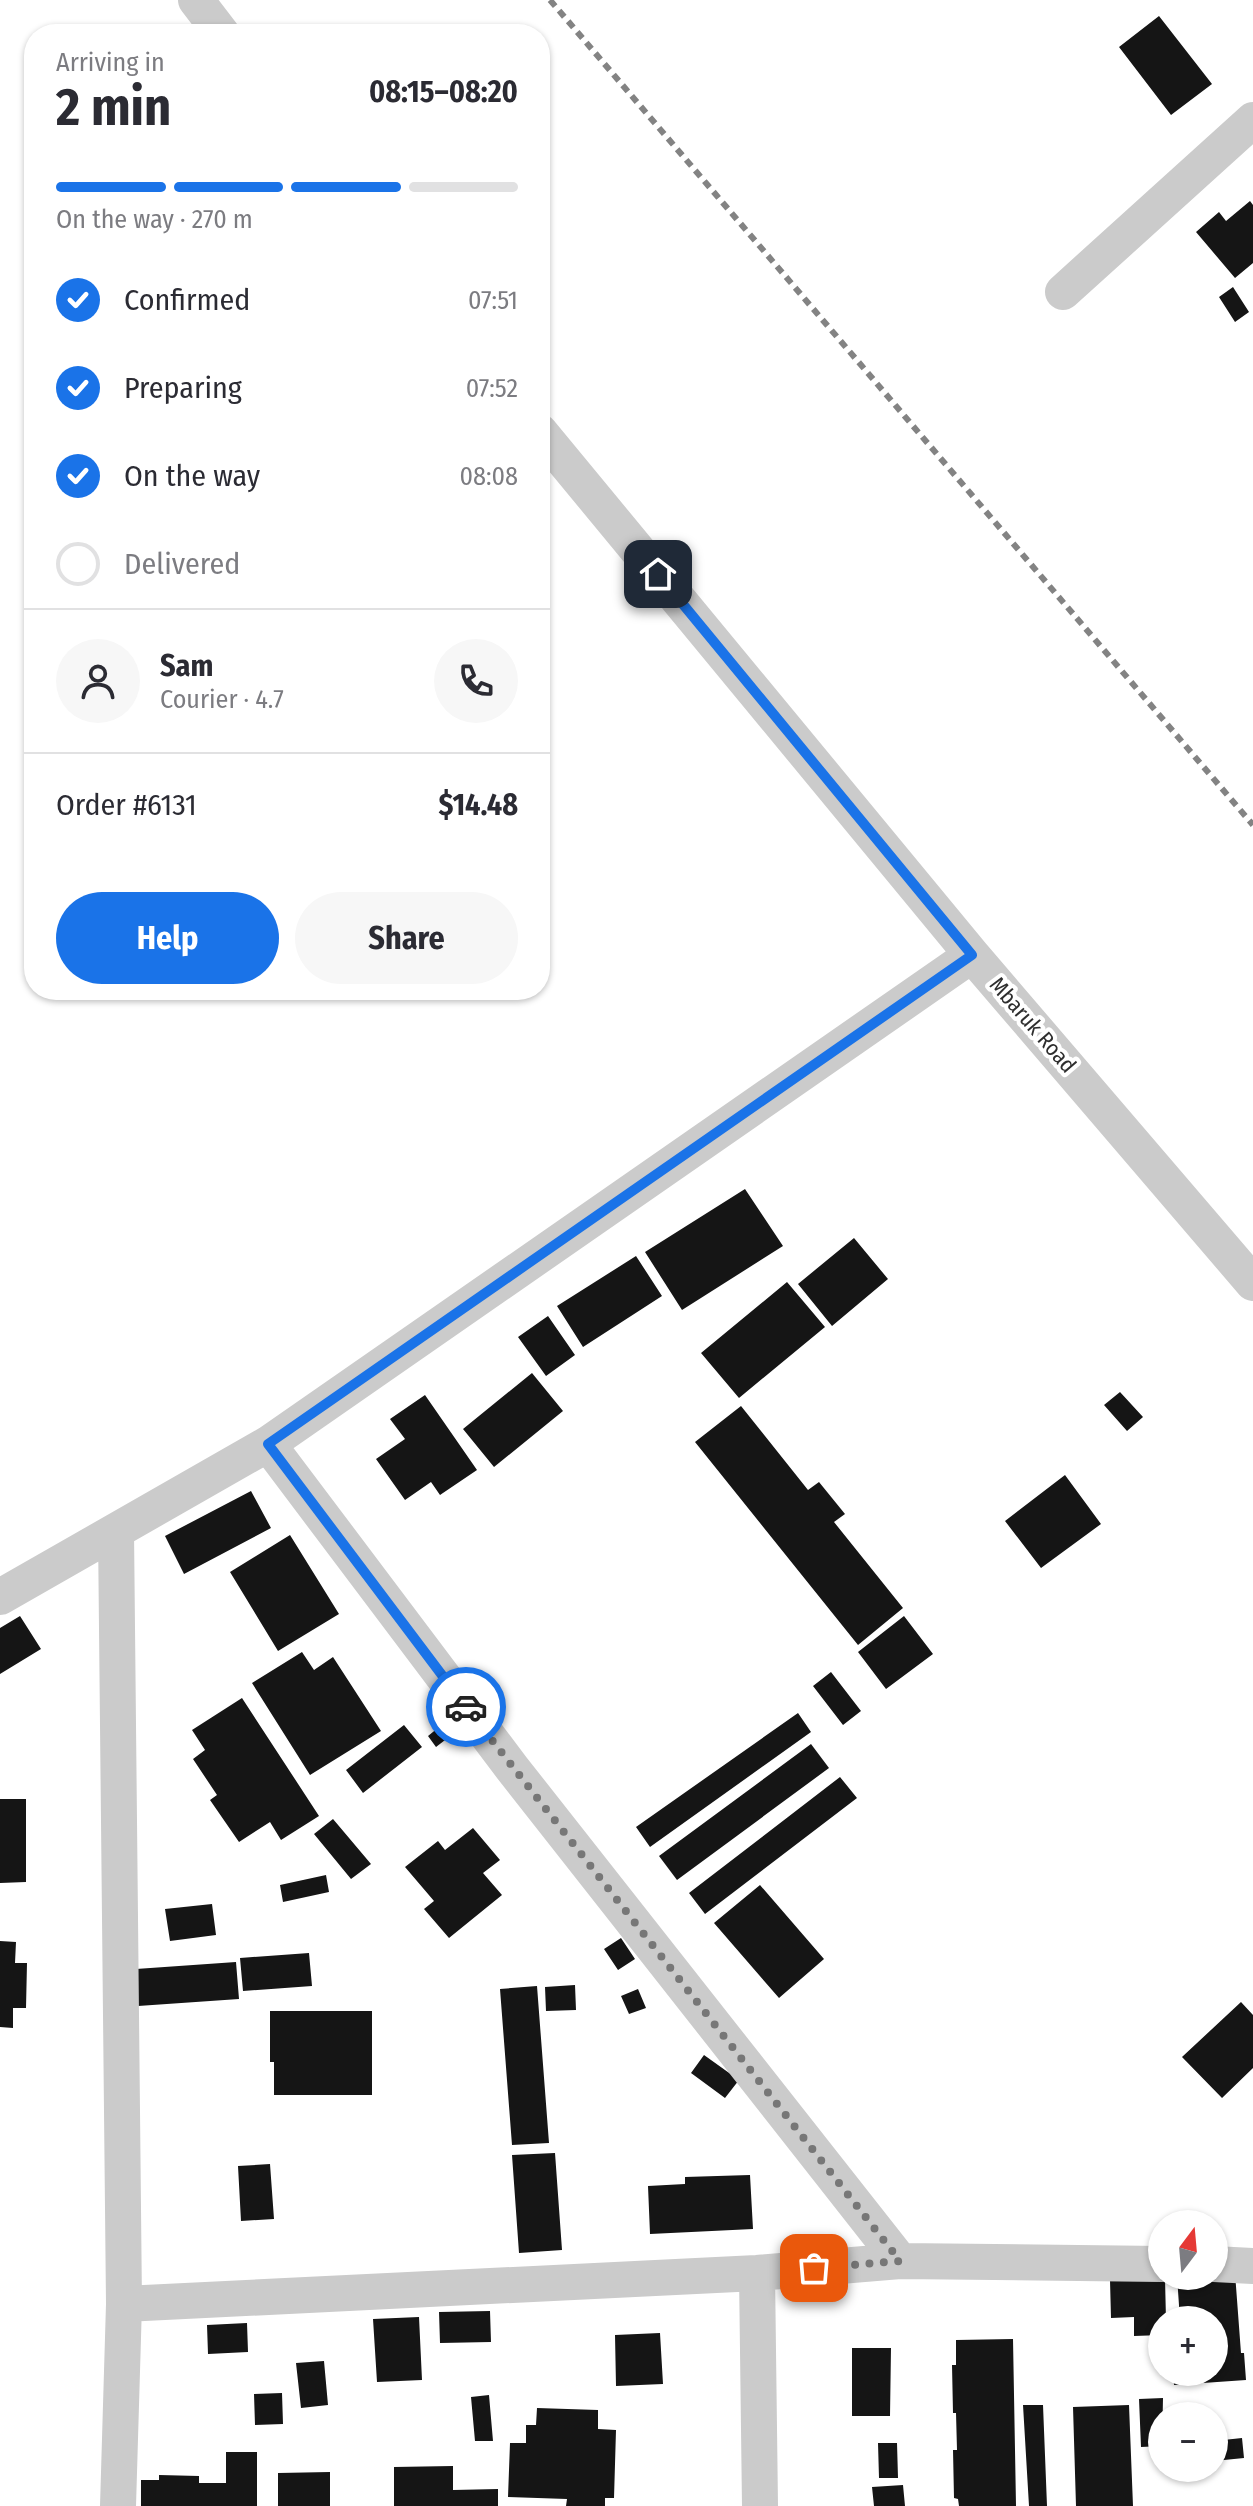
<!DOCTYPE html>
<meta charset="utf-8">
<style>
:root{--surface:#fff;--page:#f7f7f7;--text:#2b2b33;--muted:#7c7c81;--line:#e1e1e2;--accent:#1a73e8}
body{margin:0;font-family:"Fira Sans Condensed",sans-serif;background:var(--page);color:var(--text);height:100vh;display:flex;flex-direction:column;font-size:30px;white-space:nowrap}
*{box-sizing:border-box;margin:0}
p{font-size:26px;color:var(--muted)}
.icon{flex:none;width:44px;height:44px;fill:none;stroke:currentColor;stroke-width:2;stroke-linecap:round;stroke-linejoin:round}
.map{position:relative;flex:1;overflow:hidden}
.sheet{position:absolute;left:24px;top:24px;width:526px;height:976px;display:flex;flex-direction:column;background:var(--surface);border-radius:32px;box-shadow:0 2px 6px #0004}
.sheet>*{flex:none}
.needle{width:52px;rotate:16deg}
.buttons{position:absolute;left:1148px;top:2210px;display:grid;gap:16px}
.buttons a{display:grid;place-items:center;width:80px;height:80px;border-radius:50%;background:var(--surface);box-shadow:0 2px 6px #0004;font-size:40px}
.pin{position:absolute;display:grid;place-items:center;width:68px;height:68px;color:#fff;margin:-34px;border-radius:16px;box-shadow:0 4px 12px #0006}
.courier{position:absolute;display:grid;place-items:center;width:80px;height:80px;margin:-40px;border:6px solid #1a73e8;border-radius:50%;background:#fff;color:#222;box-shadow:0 2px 10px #0007}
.summary em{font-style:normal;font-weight:700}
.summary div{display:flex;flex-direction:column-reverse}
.summary{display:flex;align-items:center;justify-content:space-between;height:136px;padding:0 32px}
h1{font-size:52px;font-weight:700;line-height:60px}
.bar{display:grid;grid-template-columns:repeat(4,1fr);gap:12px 8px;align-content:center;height:96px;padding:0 32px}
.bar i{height:10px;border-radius:6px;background:var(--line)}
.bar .selected{background:var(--accent)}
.bar p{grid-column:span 4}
.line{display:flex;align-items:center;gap:20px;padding:0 32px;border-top:2px solid var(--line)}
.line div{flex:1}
.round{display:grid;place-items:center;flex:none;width:84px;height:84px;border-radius:42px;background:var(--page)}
ol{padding:0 32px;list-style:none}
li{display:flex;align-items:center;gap:24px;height:88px}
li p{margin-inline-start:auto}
li .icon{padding:8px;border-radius:50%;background:var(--accent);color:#fff;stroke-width:4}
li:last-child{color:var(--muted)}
li i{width:44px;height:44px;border:4px solid var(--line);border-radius:50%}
.cta{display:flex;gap:16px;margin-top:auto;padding:16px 32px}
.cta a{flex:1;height:92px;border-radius:48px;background:var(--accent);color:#fff;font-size:32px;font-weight:700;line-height:92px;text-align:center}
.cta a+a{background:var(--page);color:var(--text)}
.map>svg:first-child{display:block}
.building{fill:#151515}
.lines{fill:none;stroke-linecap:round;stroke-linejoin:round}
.street{stroke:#cbcbcb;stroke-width:36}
.rail{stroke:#838383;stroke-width:6;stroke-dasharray:8 6;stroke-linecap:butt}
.done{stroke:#777;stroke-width:8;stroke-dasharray:0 14.4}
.route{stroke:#1a73e8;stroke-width:10}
.labels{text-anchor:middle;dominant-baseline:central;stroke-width:8;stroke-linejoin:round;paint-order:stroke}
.street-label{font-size:22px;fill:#2e2e2e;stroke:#fff}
</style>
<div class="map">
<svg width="1253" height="2506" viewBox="0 0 1253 2506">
<rect width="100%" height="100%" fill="#fff"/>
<path class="building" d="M1159 16 1212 84 1171 115 1119 47Z
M1250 201 1253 205V263L1235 278 1196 232 1219 212 1226 221Z
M1233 287 1249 312 1235 322 1219 297Z
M745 1189 783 1246 682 1310 645 1252Z
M854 1238 888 1279 832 1326 798 1284Z
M636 1256 662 1296 583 1347 557 1306Z
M787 1282 825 1327 739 1398 701 1353Z
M548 1316 575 1355 546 1376 518 1337Z
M532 1373 563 1411 494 1467 463 1429Z
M1120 1392 1143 1417 1127 1431 1104 1405Z
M425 1395 477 1470 440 1495 431 1482 405 1500 376 1459 405 1439 390 1419Z
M741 1406 808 1490 819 1482 845 1514 834 1522 903 1608 858 1645 695 1442Z
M1065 1475 1101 1524 1041 1568 1005 1521Z
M251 1491 271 1528 184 1574 165 1536Z
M290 1535 339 1614 278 1651 230 1572Z
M20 1616 41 1649 0 1674V1628Z
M904 1616 933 1654 886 1689 858 1652Z
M302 1652 314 1670 333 1657 381 1731 310 1775 252 1683Z
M831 1672 861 1711 843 1725 813 1686Z
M242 1698 319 1816 281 1840 270 1822 239 1842 210 1800 217 1795 193 1759 205 1750 192 1730Z
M798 1713 811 1732 650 1847 636 1827Z
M449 1719 458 1730 436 1747 428 1736Z
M404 1725 422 1747 363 1793 346 1770Z
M811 1744 829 1768 677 1880 659 1856Z
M840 1777 857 1798 705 1914 689 1893Z
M0 1799H26V1882L0 1883Z
M333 1819 371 1864 351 1879 314 1834Z
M473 1828 500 1860 483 1873 502 1895 449 1938 424 1909 434 1901 405 1867 438 1841 445 1850Z
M326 1875 329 1892 283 1902 280 1885Z
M760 1885 824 1959 779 1998 714 1923Z
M212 1904 216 1935 170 1941 165 1909Z
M621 1938 635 1959 618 1970 604 1949Z
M0 1941 16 1942 15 1963H27L26 2008H13V2028L0 2027Z
M309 1953 312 1986 243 1991 240 1958Z
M236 1962 239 1999 138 2006 136 1969Z
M575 1985 576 2010 546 2011 545 1987Z
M537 1986 549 2143 512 2145 500 1989Z
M638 1989 646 2008 629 2014 621 1996Z
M1241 2002 1253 2015V2068L1222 2098 1182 2057Z
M270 2011H372V2095H274V2062H270Z
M704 2055 739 2080 725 2098 691 2073Z
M555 2153 562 2250 519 2253 512 2155Z
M270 2164 274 2219 241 2221 238 2166Z
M750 2175 753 2229 650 2234 648 2186 685 2184V2177Z
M1235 2273 1241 2353H1244L1246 2380 1174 2385 1173 2372H1214V2320H1180L1177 2276H1214Z
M1165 2278 1166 2320H1162V2335L1134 2336V2317L1111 2318 1110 2280Z
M490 2311 491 2342 440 2343 439 2312Z
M419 2317 422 2380 377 2382 373 2319Z
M247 2323 248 2352 208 2354 207 2325Z
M660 2333 663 2384 616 2386 615 2335Z
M1013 2339 1016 2506H959L958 2499 954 2498 953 2450H957L956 2413H953L952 2365H956V2340Z
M852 2348H891L890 2416H852Z
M324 2361 328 2405 301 2408 296 2363Z
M282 2393 283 2424 255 2425 254 2394Z
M489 2395 493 2441H475L471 2397Z
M1163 2398 1162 2446 1141 2447 1139 2399Z
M1023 2405H1043L1047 2506H1029Z
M1129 2405 1133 2506H1076L1073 2407Z
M537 2408 598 2410V2429L616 2430 614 2498H605V2506H566L567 2499 508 2497 510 2443H526V2425H536Z
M1242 2438 1244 2458 1214 2461V2441Z
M878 2443H897L898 2478H879Z
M226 2452H257V2506H141V2480H159V2475L199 2476V2483H226Z
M453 2466V2490L498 2489V2506H394V2467Z
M330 2472V2506H278V2473Z
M903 2485 905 2506H874L872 2487Z"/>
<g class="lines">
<path class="street" d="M196 0 222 34
M1063 292 1253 120
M540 432 972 955 1253 1283
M268 1444 512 1768 900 2261
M116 1531 124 2304 118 2506
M0 1597 268 1444 972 955
M1214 2264 1253 2266
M757 2273 760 2506
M124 2304 757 2273 900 2261 1162 2264"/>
<path class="rail" d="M550 0 1253 825"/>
</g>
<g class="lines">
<path class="done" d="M466 1707 900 2261 814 2268"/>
<path class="route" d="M466 1707 268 1444 972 955 658 574"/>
</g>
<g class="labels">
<g class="street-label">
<text transform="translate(1033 1025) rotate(49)">Mbaruk Road</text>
</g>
</g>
</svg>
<div class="buttons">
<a><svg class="needle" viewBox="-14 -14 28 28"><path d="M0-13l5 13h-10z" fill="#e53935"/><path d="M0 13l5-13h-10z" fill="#7c7c81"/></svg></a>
<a>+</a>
<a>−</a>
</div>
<div class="pin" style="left:814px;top:2268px;background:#ea580c"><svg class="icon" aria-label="bag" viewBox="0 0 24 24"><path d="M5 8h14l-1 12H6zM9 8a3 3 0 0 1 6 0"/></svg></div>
<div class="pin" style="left:658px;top:574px;background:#1f2937"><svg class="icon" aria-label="home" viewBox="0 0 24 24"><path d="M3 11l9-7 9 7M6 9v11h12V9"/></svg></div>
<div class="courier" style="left:466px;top:1707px"><svg class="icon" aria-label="car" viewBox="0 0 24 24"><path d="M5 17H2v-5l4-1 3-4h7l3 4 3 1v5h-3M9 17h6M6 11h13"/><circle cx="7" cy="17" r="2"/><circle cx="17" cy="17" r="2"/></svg></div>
<section class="sheet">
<div class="summary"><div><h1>2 min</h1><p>Arriving in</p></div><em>08:15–08:20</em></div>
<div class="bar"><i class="selected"></i><i class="selected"></i><i class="selected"></i><i></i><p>On the way · 270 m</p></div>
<ol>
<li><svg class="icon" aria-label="check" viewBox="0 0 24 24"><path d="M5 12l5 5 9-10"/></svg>Confirmed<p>07:51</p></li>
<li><svg class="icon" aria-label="check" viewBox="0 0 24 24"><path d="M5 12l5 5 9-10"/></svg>Preparing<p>07:52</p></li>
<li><svg class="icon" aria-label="check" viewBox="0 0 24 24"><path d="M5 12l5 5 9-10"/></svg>On the way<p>08:08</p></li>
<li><i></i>Delivered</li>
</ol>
<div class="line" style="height:144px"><a class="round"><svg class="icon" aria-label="person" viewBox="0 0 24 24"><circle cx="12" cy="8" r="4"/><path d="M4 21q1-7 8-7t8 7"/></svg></a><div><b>Sam</b><p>Courier · 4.7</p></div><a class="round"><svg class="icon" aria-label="phone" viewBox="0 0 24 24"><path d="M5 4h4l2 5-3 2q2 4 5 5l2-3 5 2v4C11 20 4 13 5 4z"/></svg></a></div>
<div class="line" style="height:104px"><div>Order #6131</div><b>$14.48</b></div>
<div class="cta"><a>Help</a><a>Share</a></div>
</section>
</div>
